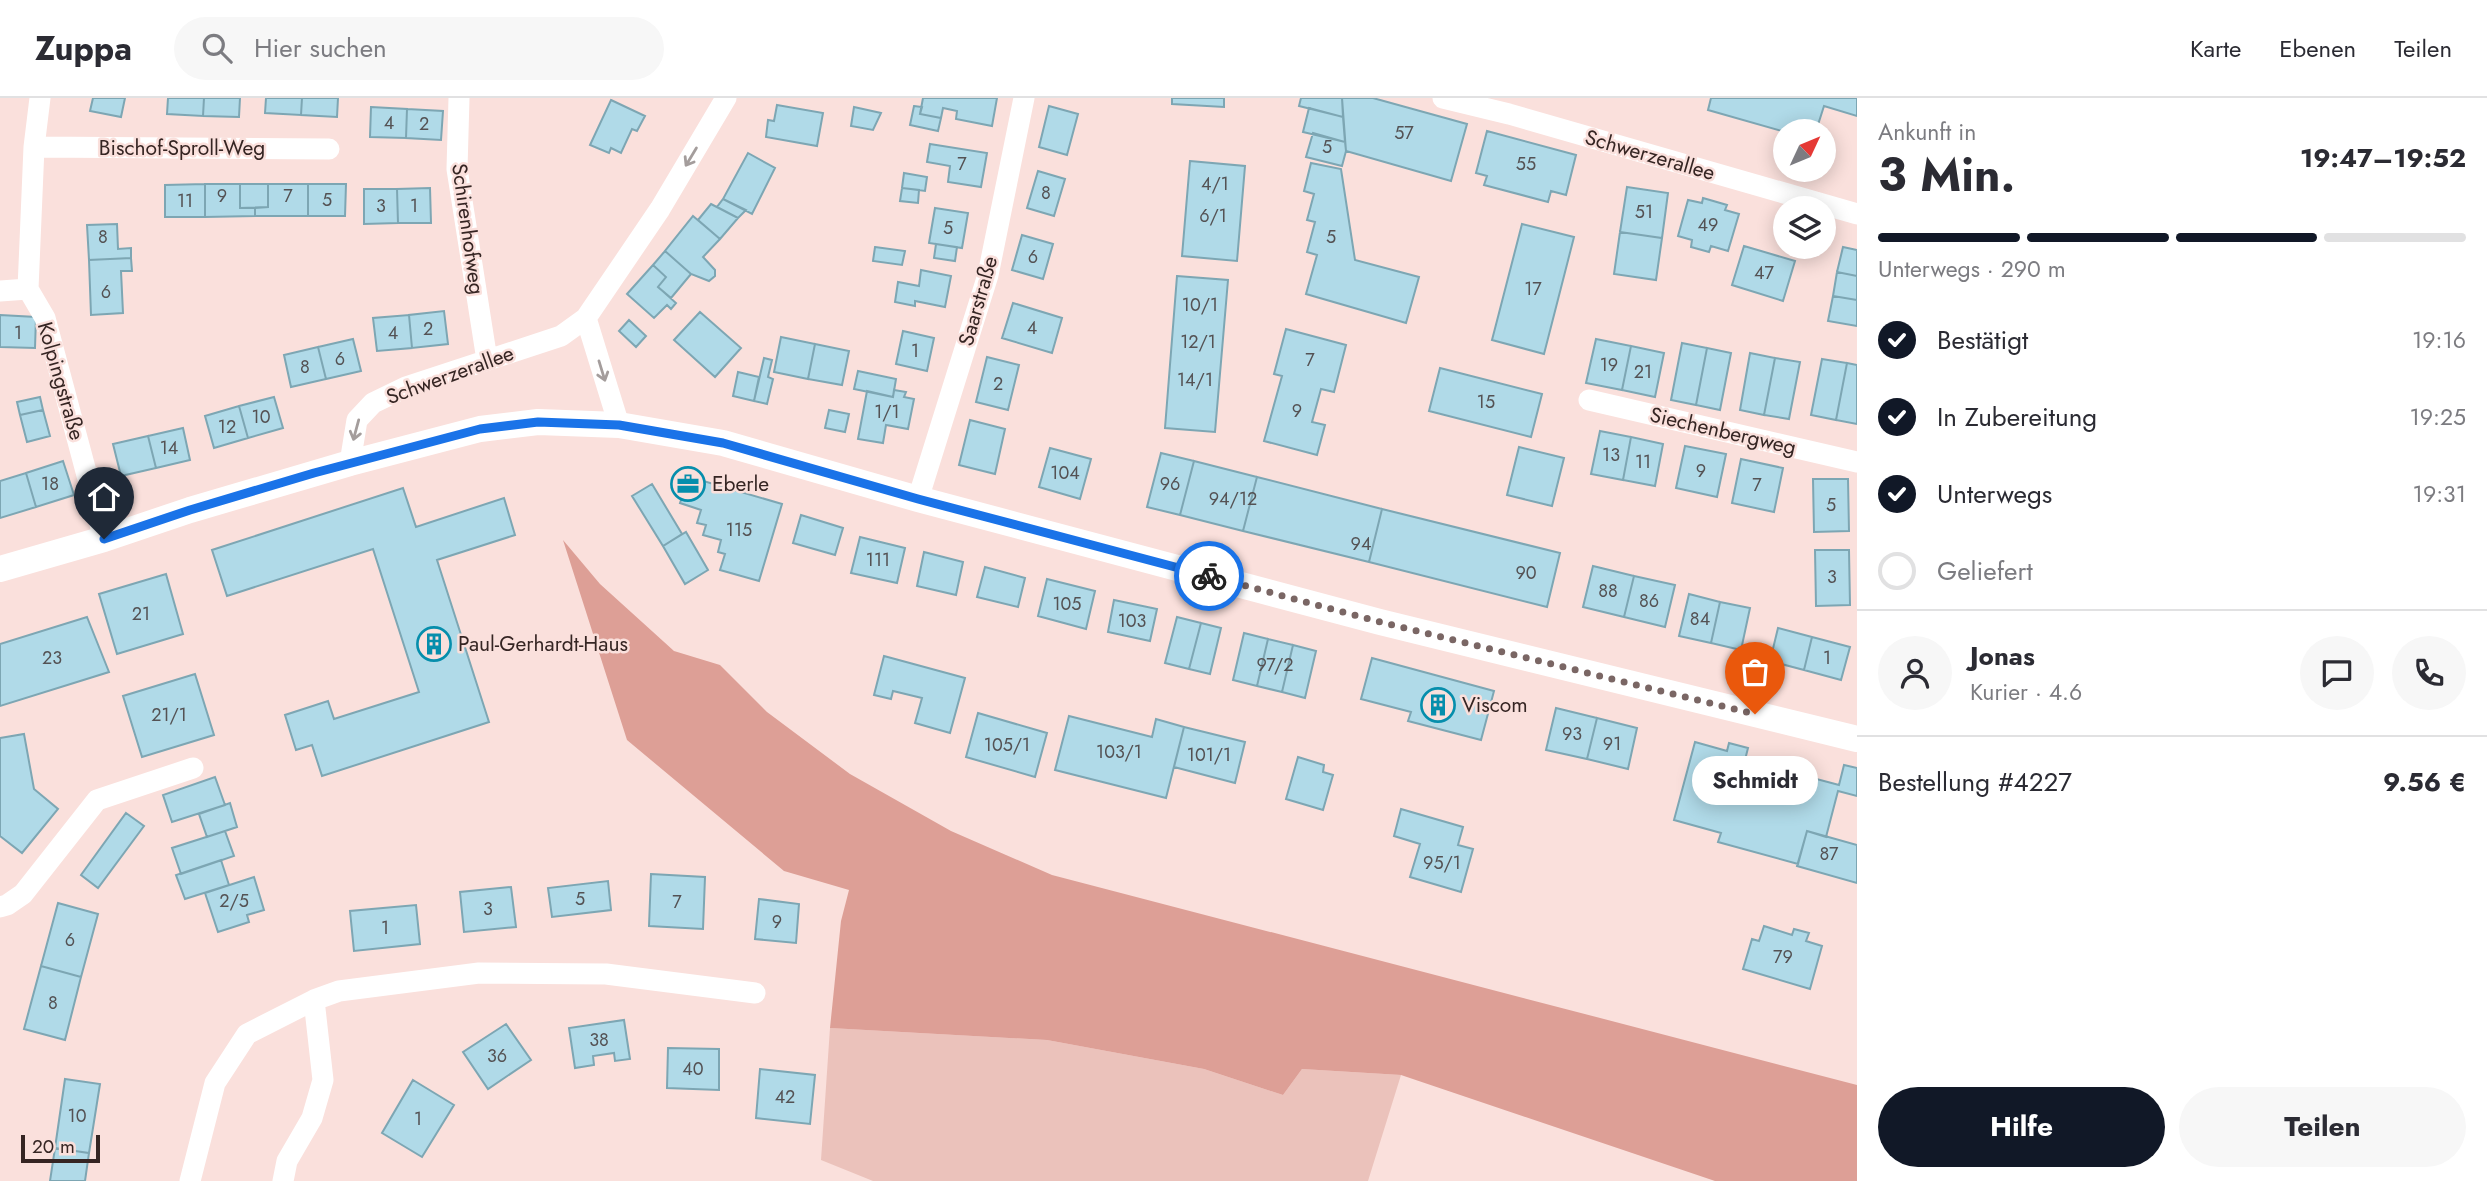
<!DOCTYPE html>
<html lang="de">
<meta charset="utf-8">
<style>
:root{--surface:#fff;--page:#f7f7f7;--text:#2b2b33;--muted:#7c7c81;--line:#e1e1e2;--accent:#111827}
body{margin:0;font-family:Jost,sans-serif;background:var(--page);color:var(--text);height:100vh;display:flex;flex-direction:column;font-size:26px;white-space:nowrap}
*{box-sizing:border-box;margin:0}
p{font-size:23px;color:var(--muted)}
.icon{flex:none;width:38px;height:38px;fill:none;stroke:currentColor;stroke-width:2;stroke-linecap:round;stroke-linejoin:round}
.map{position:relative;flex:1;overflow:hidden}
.panel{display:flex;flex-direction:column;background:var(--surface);width:630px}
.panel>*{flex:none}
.needle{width:46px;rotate:46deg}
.tools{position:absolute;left:1773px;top:21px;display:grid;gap:14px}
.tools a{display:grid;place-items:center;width:63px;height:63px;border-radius:50%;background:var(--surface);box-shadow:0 4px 18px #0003;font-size:35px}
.scale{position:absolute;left:21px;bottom:18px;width:79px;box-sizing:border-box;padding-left:7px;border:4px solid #352523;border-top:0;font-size:19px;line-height:24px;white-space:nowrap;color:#352523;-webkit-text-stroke:5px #fae0dc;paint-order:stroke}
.pin{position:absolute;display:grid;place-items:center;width:60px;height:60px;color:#fff;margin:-72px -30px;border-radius:50% 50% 50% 0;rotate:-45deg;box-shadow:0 0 7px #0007}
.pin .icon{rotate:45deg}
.courier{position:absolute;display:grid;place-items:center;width:70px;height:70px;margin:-35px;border:5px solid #1a73e8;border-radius:50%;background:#fff;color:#222;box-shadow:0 2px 9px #0007}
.bubble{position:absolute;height:49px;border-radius:24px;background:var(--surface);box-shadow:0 4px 18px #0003;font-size:23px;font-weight:700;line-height:49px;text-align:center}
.headline em{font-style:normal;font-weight:700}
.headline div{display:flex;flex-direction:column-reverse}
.headline{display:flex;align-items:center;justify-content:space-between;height:119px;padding:0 21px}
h1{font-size:46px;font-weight:700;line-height:52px}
.bar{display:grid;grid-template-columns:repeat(4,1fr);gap:10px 7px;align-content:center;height:84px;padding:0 21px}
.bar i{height:9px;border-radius:5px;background:var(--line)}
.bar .active{background:var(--accent)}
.bar p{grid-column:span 4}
.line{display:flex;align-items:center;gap:18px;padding:0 21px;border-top:2px solid var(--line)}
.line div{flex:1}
.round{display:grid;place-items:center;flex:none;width:74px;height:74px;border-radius:37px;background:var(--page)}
ol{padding:0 21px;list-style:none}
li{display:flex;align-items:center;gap:21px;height:77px}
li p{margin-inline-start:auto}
li .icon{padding:7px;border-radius:50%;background:var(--accent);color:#fff;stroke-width:4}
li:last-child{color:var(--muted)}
li i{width:38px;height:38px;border:4px solid var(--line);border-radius:50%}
.cta{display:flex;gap:14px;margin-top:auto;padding:14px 21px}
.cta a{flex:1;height:80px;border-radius:42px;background:var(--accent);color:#fff;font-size:28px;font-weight:700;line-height:80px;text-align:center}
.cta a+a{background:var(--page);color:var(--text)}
header{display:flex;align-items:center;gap:42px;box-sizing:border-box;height:98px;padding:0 35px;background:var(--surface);border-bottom:2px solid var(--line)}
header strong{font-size:33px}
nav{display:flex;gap:38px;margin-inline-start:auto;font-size:24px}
.search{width:490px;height:63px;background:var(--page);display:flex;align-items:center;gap:18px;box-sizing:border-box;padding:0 24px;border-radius:38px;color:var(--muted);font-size:26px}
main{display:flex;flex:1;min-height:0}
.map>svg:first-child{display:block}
.green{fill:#ebc2bb}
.forest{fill:#dd9f96}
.building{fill:#b0dae8;stroke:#7da6b3;stroke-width:2}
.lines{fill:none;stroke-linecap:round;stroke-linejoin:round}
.minor{stroke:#fff;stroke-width:21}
.tertiary{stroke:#fff;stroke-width:26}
.oneway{stroke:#a49d9c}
.done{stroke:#7a6664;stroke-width:7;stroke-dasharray:0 12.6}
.route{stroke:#1a73e8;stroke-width:9}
.labels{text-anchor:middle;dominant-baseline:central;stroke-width:5;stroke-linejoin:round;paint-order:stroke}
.number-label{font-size:18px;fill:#545254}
.street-label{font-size:21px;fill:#352523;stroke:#fae0dc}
.poi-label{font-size:21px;fill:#352523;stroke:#fae0dc;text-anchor:start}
</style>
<header>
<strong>Zuppa</strong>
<div class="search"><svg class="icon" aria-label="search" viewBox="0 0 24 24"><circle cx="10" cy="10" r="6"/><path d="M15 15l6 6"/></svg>Hier suchen</div>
<nav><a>Karte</a><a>Ebenen</a><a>Teilen</a></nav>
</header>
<main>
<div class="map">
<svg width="1857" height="1083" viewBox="0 0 1857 1083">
<rect width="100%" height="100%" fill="#fae0dc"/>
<path class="green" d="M830 930 1047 942 1204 971 1283 997 1302 971 1401 977 1368 1083H873L821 1062Z"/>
<path class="forest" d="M563 442 600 486 674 553 720 567 767 614 850 676 951 733 1052 777 1857 987V1083H1715L1401 977 1302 971 1283 997 1204 971 1047 942 830 930 841 823 849 792 784 773 627 642Z"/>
<path class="building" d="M93 0H125L121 19 90 13Z
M168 0H204L203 18 167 16Z
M204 0H240L239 19 203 18Z
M266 0H302L301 17 265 15Z
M302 0H338L337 19 301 17Z
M923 0H997L992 28 956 21 957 13 943 10 941 20 920 16Z
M1172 0H1224V9L1172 6Z
M1301 0H1342L1343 19 1299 8Z
M1342 0H1373L1467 26 1451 83 1346 53Z
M1711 0H1857V18L1824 8 1816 33 1785 34 1708 12Z
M611 2 645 18 637 33 632 31 621 55 611 50 609 55 590 47Z
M777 7 823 15 817 48 766 39 768 22 774 23Z
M914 8 922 9 920 16 941 20 938 33 910 27Z
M1049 8 1078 16 1067 57 1039 49Z
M371 9 407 11 406 40 370 39Z
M854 9 881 15 873 32 851 28Z
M1309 10 1343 19 1345 44 1303 34Z
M407 11 443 13 441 42 406 40Z
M1487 33 1576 57 1566 97 1551 93 1548 104 1484 87 1487 78 1476 75Z
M1313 35 1345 44 1346 53 1342 68 1306 59Z
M930 46 987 55 981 89 948 84 950 68 927 64Z
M748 55 775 70 752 116 723 101Z
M1190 63 1245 68 1237 163 1182 158Z
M1311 65 1341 71 1355 162 1419 179 1406 225 1306 196 1317 157 1307 154 1315 124 1307 122 1314 96 1304 93Z
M1038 73 1065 81 1054 118 1027 110Z
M904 75 927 79 925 93 902 90Z
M205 86H240V110H255V118L205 119Z
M205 86V119H165V87Z
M240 86H268V109L240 110Z
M268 86H308V118H255V110L268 109Z
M308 86H346L345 118H308Z
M1627 89 1668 95 1662 140 1620 134Z
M430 90 431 125H398L397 91Z
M902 90 919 92 918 105 900 103Z
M364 91H397L398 125 364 126Z
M1703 100 1727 107 1725 112 1739 116 1728 153 1711 148 1709 154 1691 149 1692 142 1678 138 1688 102 1702 105Z
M723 101 746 112 738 120 717 109Z
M711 106 738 120 720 141 698 122Z
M935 110 968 115 962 150 929 145Z
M693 118 720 141 703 159 715 172V178L709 183 691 176 665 153Z
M117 126 118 151 131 150V160L89 162 87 127Z
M1522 126 1574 139 1544 256 1492 242Z
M1620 134 1662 140 1656 182 1614 176Z
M1022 137 1053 146 1043 181 1012 172Z
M936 146 957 149 955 163 934 160Z
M1744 148 1795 163 1783 203 1732 187Z
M875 149 905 153 902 167 873 163Z
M1843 149 1857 152V178L1837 174Z
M665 153 691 176 671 200 658 189 666 179 653 167Z
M131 160 132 173H121L123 215 91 217 89 162Z
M653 167 666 179 658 189 676 205 671 211 667 207 654 220 627 196Z
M921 172 951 178 945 209 915 203V208L895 204 898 184 919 188Z
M1837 174 1857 178V202L1833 198Z
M1177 178 1228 182 1215 334 1165 330Z
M1833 198 1857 202V228L1828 223Z
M1013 205 1062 220 1052 255 1002 240Z
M444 213 448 246 412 250 409 217Z
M700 214 741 250 715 279 674 242Z
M0 217 36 219 35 250 0 249Z
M409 217 412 250 377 253 373 220Z
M629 222 646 238 636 249 619 233Z
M1286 231 1346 247 1334 294 1321 291 1312 324 1325 327 1317 357 1264 343 1282 278 1274 276Z
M903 233 934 240 927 273 896 266Z
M781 239 815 246 808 281 774 274Z
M353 241 361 273 326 281 318 249Z
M1596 241 1631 248 1622 292 1586 285Z
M1682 245 1707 250 1696 307 1671 302Z
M815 246 849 253 842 287 808 281Z
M1631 248 1664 255 1655 299 1622 292Z
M318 249 326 281 291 289 284 257Z
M1707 250 1731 255 1720 312 1696 307Z
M1750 255 1775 260 1764 317 1740 312Z
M987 259 1019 267 1008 312 976 304Z
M764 260 772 262 768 279 773 281 767 306 754 303Z
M1775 260 1800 264 1789 321 1764 317Z
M1822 261 1847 265 1836 322 1811 317Z
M1847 265 1857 267V326L1836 322Z
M1440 270 1542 296 1531 339 1429 313Z
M858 273 896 281 893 299 854 291Z
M738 274 759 279 754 303 733 298Z
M894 292 906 294 904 299 914 301 908 331 886 327 883 345 858 341 867 293 893 299Z
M40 299 43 312 20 317 17 304Z
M274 299 283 330 248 340 239 308Z
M239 308 248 340 214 350 205 318Z
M43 312 50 338 27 344 20 317Z
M829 312 849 316 845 334 825 330Z
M970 322 1005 331 995 376 959 367Z
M183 330 190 362 156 370 148 338Z
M1600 333 1631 339 1623 382 1591 376Z
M148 338 156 370 121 378 113 346Z
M1631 339 1663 346 1655 388 1623 382Z
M1685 348 1726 356 1717 399 1676 390Z
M1519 349 1564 360 1552 408 1507 397Z
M1050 350 1091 361 1080 401 1039 389Z
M1161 355 1194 363 1180 417 1147 409Z
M1741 361 1783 370 1774 414 1732 405Z
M63 363 74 397 36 409 26 375Z
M1194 363 1257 379 1243 433 1180 417Z
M26 375 36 409 0 420V383Z
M676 375 782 406 759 483 720 472 725 456 718 454 721 442 703 437 706 427 697 425 701 412 680 405 684 393 672 389Z
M1257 379 1382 411 1369 464 1243 433Z
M1813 381H1848L1849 433 1814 434Z
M652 386 682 436 663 448 632 398Z
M403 390 416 429 504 400 515 437 437 462 489 624 322 678 312 647 296 652 285 617 328 603 334 621 419 594 373 451 227 498 212 452Z
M1382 411 1560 455 1547 509 1369 464Z
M801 417 843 430 835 457 793 445Z
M686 434 708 472 685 486 663 448Z
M860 439 905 450 897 485 851 475Z
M1815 452H1849L1850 507 1816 508Z
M924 454 963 464 956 497 917 488Z
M1593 468 1634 478 1624 519 1583 509Z
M985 469 1025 480 1018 509 977 499Z
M166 476 183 536 117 556 99 496Z
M1634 478 1675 487 1665 529 1624 519Z
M1047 481 1095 493 1086 531 1038 518Z
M1689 496 1720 504 1711 545 1679 538Z
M1114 502 1157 511 1150 543 1108 534Z
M1720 504 1750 510 1741 552 1711 545Z
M87 519 109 574 0 608V546Z
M1177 519 1201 525 1189 571 1165 565Z
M1201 525 1221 530 1210 576 1189 571Z
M1778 530 1812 539 1804 572 1770 563Z
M1244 535 1268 541 1257 588 1233 582Z
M1812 539 1850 549 1841 582 1804 572Z
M1268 541 1293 547 1282 594 1257 588Z
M1293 547 1316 553 1305 600 1282 594Z
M884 558 965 580 950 635 915 625 922 600 893 593 891 601 874 597Z
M1372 560 1494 593 1481 642 1408 623 1411 614 1361 601Z
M195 576 214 637 142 659 123 598Z
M1556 610 1597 620 1587 661 1546 652Z
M978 615 1047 635 1035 679 966 659Z
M1069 618 1152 639 1156 621 1184 629 1166 700 1055 672Z
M1597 620 1637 630 1628 671 1587 661Z
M1184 629 1245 644 1235 685 1174 669Z
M24 636 34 691 58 711 22 755 0 738V640Z
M1695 644 1727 653 1729 645 1748 650 1745 662 1839 687 1844 667 1857 670V698L1838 693 1826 739 1807 733 1798 766 1718 744 1721 735 1674 722Z
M1298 659 1324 667 1323 674 1333 677 1323 712 1286 701Z
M215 679 225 707 172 724 163 697Z
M230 705 237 729 207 739 199 716Z
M1401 711 1463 729 1458 747 1473 751 1461 794 1410 779 1420 746 1394 738Z
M126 715 144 728 98 790 81 777Z
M225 733 234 758 181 776 172 750Z
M1807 733 1857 747V785L1797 768Z
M221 762 229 787 185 801 176 777Z
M651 776 705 779 703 831 649 828Z
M254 779 264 812 247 817 249 824 218 834 205 795Z
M608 783 611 812 552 819 548 790Z
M511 789 516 829 464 834 460 794Z
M759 801 799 806 796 845 755 841Z
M58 805 98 816 81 879 41 868Z
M416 807 420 846 354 853 350 813Z
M1764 828 1792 837 1794 831 1809 835 1806 843 1822 848 1810 891 1743 871 1752 841 1759 843Z
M41 868 81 879 65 942 24 931Z
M624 922 630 961 615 963 614 955 593 958 594 967 575 970 569 930Z
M506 926 531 962 488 991 463 954Z
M668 950 719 951V992L667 990Z
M760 971 815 977 810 1026 756 1020Z
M65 981 100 986 89 1055 55 1050Z
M413 982 454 1007 422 1059 382 1035Z
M55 1050 89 1055 85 1083H50Z"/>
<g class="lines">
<path class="minor" d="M40 0 34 49 28 191 45 220 104 441
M459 0 457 71 487 262
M1443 0 1509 16 1857 116
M34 49 329 51
M0 193 28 191
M586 220 619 327
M1589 302 1857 364
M350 365 357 322 373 305 406 289 561 238 586 220 660 111 726 0
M918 401 988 177 1024 0
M0 809 7 807 23 796 97 702 193 670
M190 1083 215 985 247 936 314 902 339 893 479 875 606 876 755 895
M283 1083 287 1063 312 1020 323 982 314 902"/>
<path class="tertiary" d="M0 471 104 441 190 412 350 365 480 331 538 324 619 327 723 345 918 401 1380 524 1857 641"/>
</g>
<defs><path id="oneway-shaft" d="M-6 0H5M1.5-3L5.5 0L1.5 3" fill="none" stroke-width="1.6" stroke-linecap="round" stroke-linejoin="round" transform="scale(1.75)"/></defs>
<g class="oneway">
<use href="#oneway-shaft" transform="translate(691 59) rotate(121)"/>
<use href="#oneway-shaft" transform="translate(602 273) rotate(73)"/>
<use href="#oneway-shaft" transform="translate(356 332) rotate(105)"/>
</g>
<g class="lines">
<path class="done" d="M1209 478 1380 524 1755 616"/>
<path class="route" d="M104 441 190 412 314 375 480 331 538 324 619 327 723 345 918 401 1209 478"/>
</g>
<defs>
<g id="office-ring" transform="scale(1.75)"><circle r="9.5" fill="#fae0dc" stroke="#068eac" stroke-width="1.5"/><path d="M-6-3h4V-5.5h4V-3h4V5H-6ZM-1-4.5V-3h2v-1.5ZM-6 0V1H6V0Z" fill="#068eac"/></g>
<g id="building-ring" transform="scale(1.75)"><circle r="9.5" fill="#fae0dc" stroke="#068eac" stroke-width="1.5"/><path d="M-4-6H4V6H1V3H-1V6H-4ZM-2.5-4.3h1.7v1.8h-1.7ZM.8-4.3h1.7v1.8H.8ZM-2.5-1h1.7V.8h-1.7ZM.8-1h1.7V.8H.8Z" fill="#068eac"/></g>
</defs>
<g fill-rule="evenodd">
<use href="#office-ring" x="688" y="386"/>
<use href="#building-ring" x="434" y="546"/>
<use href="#building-ring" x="1438" y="607"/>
</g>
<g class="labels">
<g class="number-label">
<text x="389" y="25">4</text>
<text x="424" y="26">2</text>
<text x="1404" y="35">57</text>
<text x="1327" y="49">5</text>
<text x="962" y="66">7</text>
<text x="1526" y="66">55</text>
<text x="1215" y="86">4/1</text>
<text x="1046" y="95">8</text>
<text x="222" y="98">9</text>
<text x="288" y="98">7</text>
<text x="327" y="102">5</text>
<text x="185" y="103">11</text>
<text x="381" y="108">3</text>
<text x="414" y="108">1</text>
<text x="1644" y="114">51</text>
<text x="1213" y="118">6/1</text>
<text x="1708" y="127">49</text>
<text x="948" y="130">5</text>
<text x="103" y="139">8</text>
<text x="1331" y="139">5</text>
<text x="1033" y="159">6</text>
<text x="1764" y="175">47</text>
<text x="1533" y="191">17</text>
<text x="106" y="194">6</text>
<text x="1200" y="207">10/1</text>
<text x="1032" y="230">4</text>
<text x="428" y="231">2</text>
<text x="18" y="235">1</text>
<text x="393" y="235">4</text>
<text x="1198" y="244">12/1</text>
<text x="915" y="253">1</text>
<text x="340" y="261">6</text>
<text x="1310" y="262">7</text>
<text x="1609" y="267">19</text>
<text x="305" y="269">8</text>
<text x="1643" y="274">21</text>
<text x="1195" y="282">14/1</text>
<text x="998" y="286">2</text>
<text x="1486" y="304">15</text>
<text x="1297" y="313">9</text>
<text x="887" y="314">1/1</text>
<text x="261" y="319">10</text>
<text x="227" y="329">12</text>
<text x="169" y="350">14</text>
<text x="1611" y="357">13</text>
<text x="1643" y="364">11</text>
<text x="1701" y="373">9</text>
<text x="1065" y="375">104</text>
<text x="50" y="386">18</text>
<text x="1170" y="386">96</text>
<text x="1757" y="387">7</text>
<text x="1233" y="401">94/12</text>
<text x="1831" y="407">5</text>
<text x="739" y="432">115</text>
<text x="1361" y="446">94</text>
<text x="878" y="462">111</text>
<text x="1526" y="475">90</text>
<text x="1832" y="479">3</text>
<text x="1608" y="493">88</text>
<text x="1649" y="503">86</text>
<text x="1067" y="506">105</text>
<text x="141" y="516">21</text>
<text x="1700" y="521">84</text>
<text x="1132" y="523">103</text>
<text x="52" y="560">23</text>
<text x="1827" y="560">1</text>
<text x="1275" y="567">97/2</text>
<text x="169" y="617">21/1</text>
<text x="1572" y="636">93</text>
<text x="1612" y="646">91</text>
<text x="1007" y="647">105/1</text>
<text x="1119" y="654">103/1</text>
<text x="1209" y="657">101/1</text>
<text x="1829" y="756">87</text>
<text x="1442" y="765">95/1</text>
<text x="580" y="801">5</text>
<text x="234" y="803">2/5</text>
<text x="677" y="804">7</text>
<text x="488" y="811">3</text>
<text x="777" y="824">9</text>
<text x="385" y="830">1</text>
<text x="70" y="842">6</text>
<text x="1783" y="859">79</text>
<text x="53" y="905">8</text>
<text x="599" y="942">38</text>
<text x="497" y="958">36</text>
<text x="693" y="971">40</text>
<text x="785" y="999">42</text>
<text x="77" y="1018">10</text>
<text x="418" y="1021">1</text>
</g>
<g class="street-label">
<text x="182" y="50">Bischof-Sproll-Weg</text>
<text transform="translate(1650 57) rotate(16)">Schwerzerallee</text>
<text transform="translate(468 131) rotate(82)">Schirenhofweg</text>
<text transform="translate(978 203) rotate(-74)">Saarstraße</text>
<text transform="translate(450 277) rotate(-20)">Schwerzerallee</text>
<text transform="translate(61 283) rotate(74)">Kolpingstraße</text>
<text transform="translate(1723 333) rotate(13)">Siechenbergweg</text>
</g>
<g class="poi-label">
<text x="712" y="386">Eberle</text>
<text x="458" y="546">Paul-Gerhardt-Haus</text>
<text x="1462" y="607">Viscom</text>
</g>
</g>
</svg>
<div class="tools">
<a><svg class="needle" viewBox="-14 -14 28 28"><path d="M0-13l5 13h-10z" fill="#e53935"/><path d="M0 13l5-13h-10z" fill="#7c7c81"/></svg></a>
<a><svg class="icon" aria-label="layers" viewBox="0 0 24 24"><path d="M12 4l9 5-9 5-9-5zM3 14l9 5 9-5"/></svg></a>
</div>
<div class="scale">20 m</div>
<div class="pin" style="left:1755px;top:616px;background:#ea580c"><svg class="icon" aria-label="bag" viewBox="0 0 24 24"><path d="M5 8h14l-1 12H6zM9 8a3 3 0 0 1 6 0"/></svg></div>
<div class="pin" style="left:104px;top:441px;background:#1f2937"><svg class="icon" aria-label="home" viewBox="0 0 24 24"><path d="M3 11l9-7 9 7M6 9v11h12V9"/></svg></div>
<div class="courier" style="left:1209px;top:478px"><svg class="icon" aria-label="bike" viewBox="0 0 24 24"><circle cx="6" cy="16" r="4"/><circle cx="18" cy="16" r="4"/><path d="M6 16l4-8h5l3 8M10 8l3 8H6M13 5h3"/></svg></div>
<div class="bubble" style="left:1692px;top:658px;width:126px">Schmidt</div>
</div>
<section class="panel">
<div class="headline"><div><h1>3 Min.</h1><p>Ankunft in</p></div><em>19:47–19:52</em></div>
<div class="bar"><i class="active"></i><i class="active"></i><i class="active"></i><i></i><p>Unterwegs · 290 m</p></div>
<ol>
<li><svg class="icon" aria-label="check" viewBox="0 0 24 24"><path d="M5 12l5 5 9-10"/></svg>Bestätigt<p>19:16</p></li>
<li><svg class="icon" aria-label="check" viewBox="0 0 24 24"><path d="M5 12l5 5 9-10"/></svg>In Zubereitung<p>19:25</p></li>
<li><svg class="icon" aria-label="check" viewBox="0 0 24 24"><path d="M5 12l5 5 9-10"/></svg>Unterwegs<p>19:31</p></li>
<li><i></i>Geliefert</li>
</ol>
<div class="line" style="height:126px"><a class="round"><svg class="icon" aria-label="person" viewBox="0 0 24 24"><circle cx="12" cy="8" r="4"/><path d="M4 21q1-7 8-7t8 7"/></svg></a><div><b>Jonas</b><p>Kurier · 4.6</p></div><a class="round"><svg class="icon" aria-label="chat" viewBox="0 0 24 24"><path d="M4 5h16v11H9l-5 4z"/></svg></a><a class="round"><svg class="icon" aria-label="phone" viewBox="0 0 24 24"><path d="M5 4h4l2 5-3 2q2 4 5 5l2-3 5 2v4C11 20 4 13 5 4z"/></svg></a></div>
<div class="line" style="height:91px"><div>Bestellung #4227</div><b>9.56 €</b></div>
<div class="cta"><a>Hilfe</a><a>Teilen</a></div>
</section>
</main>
